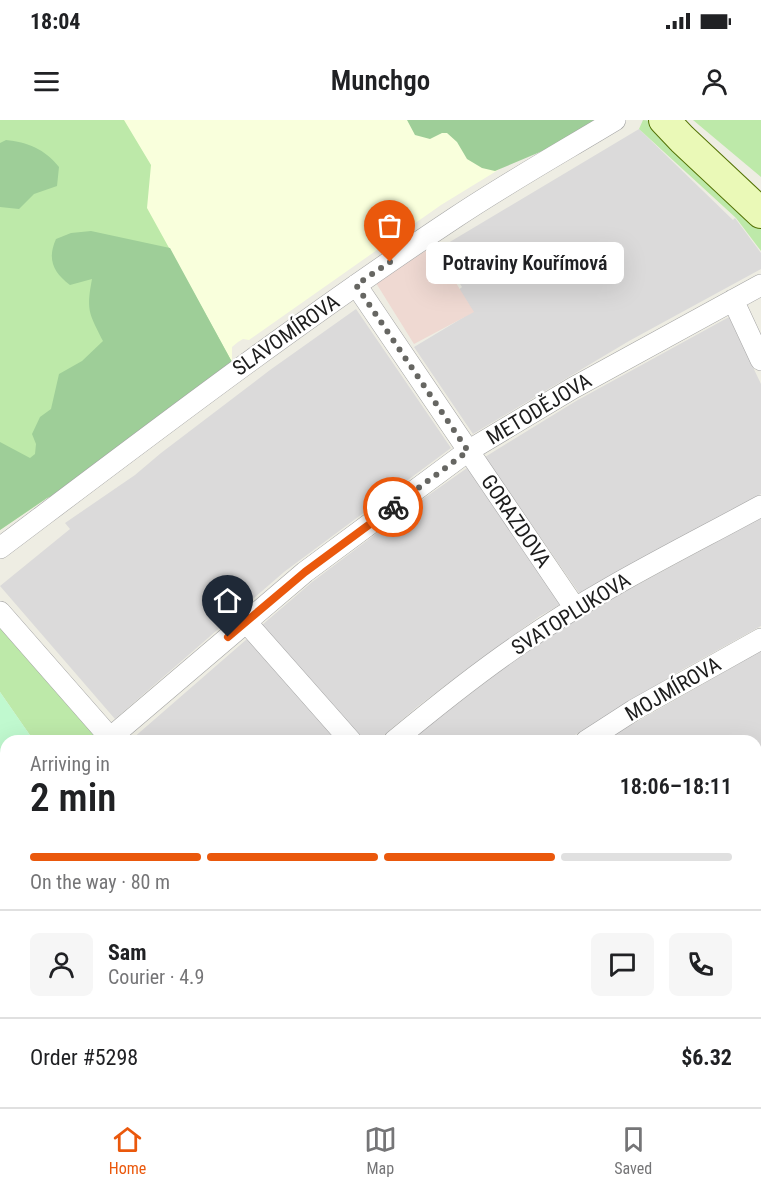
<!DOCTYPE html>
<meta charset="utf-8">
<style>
:root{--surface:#fff;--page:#f6f6f6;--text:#202124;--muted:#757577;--line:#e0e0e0;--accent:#ea580c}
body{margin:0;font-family:"Roboto Condensed",sans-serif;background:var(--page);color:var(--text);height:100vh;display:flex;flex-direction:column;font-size:22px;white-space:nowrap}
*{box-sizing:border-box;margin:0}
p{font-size:20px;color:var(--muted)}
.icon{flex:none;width:33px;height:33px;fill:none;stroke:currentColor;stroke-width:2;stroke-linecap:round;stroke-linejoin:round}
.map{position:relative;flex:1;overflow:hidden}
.sheet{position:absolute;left:0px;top:615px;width:762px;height:372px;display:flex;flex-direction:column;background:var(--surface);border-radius:18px 18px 0 0;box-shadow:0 6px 24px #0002}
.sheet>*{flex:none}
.pin{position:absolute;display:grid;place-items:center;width:51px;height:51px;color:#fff;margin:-62px -26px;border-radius:50% 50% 50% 0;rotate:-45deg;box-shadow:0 0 6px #0007}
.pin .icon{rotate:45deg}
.courier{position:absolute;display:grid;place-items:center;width:60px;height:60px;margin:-30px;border:4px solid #ea580c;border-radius:50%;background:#fff;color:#222;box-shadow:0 2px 8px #0007}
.bubble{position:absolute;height:42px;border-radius:9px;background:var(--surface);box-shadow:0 6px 24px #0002;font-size:20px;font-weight:600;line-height:42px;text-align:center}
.overview em{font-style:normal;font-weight:600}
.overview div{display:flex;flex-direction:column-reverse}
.overview{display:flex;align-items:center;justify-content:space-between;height:102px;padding:0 30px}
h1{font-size:39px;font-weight:600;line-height:45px}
.bar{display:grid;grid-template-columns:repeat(4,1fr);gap:9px 6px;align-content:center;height:72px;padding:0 30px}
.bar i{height:8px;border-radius:4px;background:var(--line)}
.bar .current{background:var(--accent)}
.bar p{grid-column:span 4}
.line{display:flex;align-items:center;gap:15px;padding:0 30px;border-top:2px solid var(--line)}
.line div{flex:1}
.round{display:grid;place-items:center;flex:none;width:63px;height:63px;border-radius:9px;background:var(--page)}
.status{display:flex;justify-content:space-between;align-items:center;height:42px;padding:0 30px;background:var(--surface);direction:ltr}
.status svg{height:16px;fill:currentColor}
header{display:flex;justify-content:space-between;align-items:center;height:78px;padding:0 30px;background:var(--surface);font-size:27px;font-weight:600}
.tabs{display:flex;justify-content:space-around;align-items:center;height:84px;border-top:2px solid var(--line);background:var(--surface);font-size:16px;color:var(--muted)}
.tabs a{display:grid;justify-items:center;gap:3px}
.tabs .current{color:var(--accent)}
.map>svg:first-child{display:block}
.residential{fill:#dbdada}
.commercial{fill:#efd9d2}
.education{fill:#f9ffdc}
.grass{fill:#bde9a9}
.forest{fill:#9ece98}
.park{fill:#c0f9cf}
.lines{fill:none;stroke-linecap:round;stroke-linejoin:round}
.street-casing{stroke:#a4a4a4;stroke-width:22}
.secondary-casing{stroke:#547305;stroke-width:32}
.street{stroke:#fff;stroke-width:21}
.secondary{stroke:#eaf9b7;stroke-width:30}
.done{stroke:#666662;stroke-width:6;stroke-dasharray:0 10.8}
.route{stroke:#ea580c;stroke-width:8}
.labels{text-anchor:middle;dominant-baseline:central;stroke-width:4.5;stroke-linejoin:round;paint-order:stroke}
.street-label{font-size:21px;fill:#1d1d1d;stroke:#fff}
</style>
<div class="status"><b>18:04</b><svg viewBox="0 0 49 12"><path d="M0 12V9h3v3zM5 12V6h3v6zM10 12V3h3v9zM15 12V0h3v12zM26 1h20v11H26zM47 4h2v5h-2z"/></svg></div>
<header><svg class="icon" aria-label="menu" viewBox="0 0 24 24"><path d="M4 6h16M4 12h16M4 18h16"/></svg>Munchgo<svg class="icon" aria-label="person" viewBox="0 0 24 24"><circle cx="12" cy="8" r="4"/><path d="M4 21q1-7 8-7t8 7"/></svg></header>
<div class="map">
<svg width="761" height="987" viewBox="0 0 761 987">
<rect width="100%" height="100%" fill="#eeede3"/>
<path class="residential" d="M639 9 733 100 735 98 761 133V149L629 221 473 314 414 227 464 197 451 176 462 167 438 129Z
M356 189 451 328 284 452 115 599 0 466 70 409 65 403 135 355 161 333 270 250Z
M729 197 761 264V374L579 473 485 337 576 281Z
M467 348 561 484 540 496 467 549 417 587 377 621H365L262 505 312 462 413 386Z
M761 398V506L680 551 565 621H409L509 544 564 507 624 472Z
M247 519 338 621H134L132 619Z
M761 531V682L756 684V621H603Z
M0 738 6 757V981H75L77 987H0Z
M761 804V987H597L598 981H756V806Z
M102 981H347L325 987H104Z
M456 981H566V986L484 987 455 982Z"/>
<path class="commercial" d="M433 126 474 192 414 224 376 163Z"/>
<path class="education" d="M0 0H580L441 85 249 220 243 219 238 222 232 227V242L66 370 47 378 0 410Z"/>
<path class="grass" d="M0 0H124L151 45 147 88 232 242 66 370 47 378 0 410Z
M643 0 652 1 761 107V131L736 98 639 9Z
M693 0H761V57Z
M0 500 100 613 90 621H34L0 572Z"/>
<path class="forest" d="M407 0H597L559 24 495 51 482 48 467 39 457 22 447 13H442L430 19 415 15Z
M6 20C27 22 45 29 59 47L57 66 34 74 19 89 0 87V23Z
M91 111 170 128 232 242 66 370 47 378 0 410V322L30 338 35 334 36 324 32 314 40 297 51 289 59 254 82 241 103 221C89 193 86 191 92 159L70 165C53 152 47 139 56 119L71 113Z"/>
<path class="park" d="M0 572 34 621H6V693L0 702Z"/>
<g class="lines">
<g class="street-casing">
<path id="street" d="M356 165 575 488
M733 180 761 240
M0 428C150 315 299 201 456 97 507 63 562 32 615 0
M0 492 113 621
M246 502 351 621
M110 618 305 452 468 331 573 268 761 165
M394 621C435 587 476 554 520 524 596 471 680 430 761 386
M586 621 634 590 761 519
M756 696 761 694
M756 790 761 789
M89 981 90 987
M392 987 393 981
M439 987 442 981
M584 987 585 981"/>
</g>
<g class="secondary-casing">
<path id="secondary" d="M664 0 682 19 761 93"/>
</g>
<use href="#street" class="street"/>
<use href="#secondary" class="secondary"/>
</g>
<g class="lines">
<path class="done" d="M390 142 356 165 468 331 393 387"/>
<path class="route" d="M228 517 305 452 393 387"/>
</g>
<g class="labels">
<g class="street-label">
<text transform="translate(286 215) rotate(-35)">SLAVOMÍROVA</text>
<text transform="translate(539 289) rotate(-31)">METODĚJOVA</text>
<text transform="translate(516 401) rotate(56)">GORAZDOVA</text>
<text transform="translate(571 494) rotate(-32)">SVATOPLUKOVA</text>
<text transform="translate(673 569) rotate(-30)">MOJMÍROVA</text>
</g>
</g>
</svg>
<div class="pin" style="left:390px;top:142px;background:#ea580c"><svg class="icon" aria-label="bag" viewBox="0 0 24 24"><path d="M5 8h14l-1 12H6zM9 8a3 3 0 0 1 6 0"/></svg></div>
<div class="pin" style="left:228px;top:517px;background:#1f2937"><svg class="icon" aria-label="home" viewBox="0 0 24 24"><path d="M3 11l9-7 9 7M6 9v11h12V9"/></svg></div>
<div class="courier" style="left:393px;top:387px"><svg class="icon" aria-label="bike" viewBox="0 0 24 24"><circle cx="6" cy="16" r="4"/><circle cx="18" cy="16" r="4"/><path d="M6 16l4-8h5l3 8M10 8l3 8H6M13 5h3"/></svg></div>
<div class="bubble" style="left:426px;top:122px;width:198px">Potraviny Kouřímová</div>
<section class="sheet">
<div class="overview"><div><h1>2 min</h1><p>Arriving in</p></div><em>18:06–18:11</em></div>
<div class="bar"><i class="current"></i><i class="current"></i><i class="current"></i><i></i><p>On the way · 80 m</p></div>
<div class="line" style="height:108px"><a class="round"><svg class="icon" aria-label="person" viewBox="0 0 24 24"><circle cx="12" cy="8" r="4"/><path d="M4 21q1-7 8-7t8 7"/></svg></a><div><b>Sam</b><p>Courier · 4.9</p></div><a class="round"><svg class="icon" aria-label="chat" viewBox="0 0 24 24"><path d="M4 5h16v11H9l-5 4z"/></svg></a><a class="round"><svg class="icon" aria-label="phone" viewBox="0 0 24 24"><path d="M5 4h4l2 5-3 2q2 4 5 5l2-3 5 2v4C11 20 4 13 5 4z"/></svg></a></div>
<div class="line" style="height:78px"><div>Order #5298</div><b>$6.32</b></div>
</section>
</div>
<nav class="tabs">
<a class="current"><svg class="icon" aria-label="home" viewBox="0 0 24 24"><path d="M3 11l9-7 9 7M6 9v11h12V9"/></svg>Home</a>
<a><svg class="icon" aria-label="map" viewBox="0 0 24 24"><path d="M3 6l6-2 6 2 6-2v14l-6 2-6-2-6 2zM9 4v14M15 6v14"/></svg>Map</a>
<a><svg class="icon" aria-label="saved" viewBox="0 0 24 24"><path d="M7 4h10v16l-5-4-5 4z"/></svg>Saved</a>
</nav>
